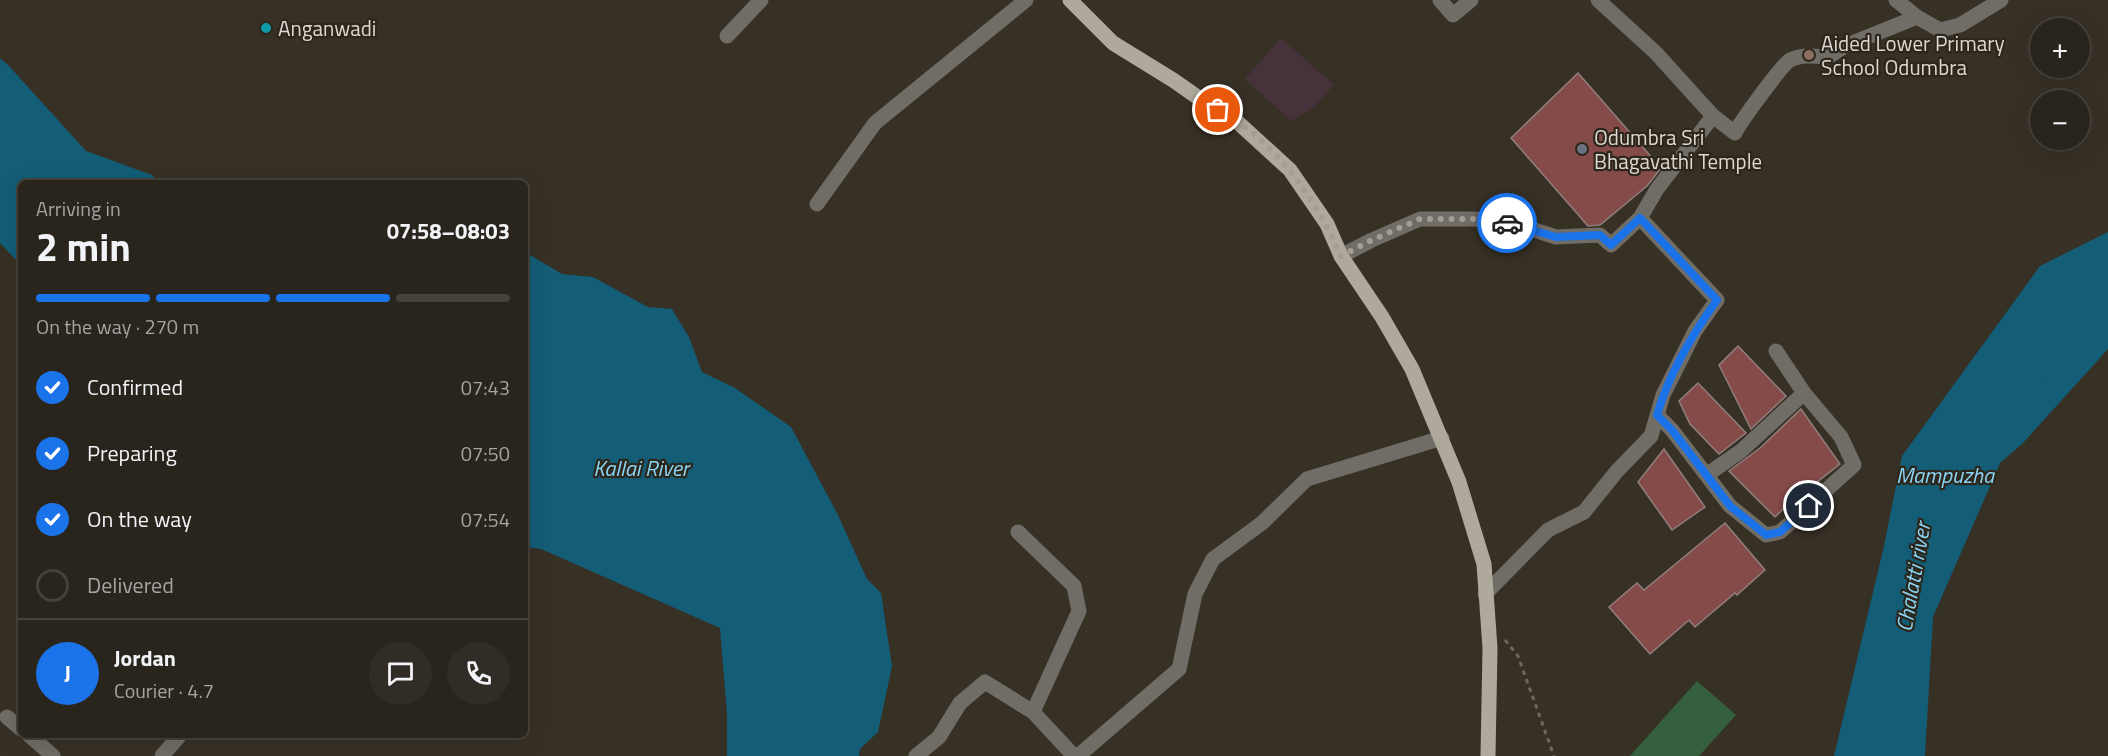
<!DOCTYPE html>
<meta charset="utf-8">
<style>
:root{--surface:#29241c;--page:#312c25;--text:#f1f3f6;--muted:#a5a4a3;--line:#45413b;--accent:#1a73e8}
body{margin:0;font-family:"Titillium Web",sans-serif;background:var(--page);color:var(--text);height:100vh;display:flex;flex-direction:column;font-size:22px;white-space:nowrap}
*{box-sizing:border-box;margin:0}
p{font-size:20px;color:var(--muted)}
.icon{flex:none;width:33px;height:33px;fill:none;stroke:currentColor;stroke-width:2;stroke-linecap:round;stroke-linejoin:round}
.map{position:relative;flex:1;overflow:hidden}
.panel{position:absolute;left:18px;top:180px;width:510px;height:558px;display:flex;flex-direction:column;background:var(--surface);border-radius:9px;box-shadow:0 6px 24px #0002,0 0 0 2px var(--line)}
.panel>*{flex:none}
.fabs{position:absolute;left:2030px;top:18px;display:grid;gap:12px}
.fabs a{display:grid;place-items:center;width:60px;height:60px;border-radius:50%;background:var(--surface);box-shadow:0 6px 24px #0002,0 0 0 2px var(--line);font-size:30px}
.pin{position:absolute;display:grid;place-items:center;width:51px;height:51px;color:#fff;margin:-26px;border:3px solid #fff;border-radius:50%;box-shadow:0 2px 6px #0007}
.courier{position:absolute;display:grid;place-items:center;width:60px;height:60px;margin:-30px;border:4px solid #1a73e8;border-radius:50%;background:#fff;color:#222;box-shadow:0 2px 8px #0007}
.summary em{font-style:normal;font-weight:700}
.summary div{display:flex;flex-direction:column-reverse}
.summary{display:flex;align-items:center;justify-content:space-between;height:102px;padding:0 18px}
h1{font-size:39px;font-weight:700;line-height:45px}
.bar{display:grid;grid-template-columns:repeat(4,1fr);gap:9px 6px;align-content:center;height:72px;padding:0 18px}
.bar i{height:8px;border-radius:4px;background:var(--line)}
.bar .current{background:var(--accent)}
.bar p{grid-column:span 4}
.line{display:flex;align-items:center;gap:15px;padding:0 18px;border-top:2px solid var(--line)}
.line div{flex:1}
.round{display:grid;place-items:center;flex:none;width:63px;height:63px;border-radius:32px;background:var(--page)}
ol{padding:0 18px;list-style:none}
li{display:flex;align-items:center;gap:18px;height:66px}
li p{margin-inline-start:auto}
li .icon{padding:6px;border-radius:50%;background:var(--accent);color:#fff;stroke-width:4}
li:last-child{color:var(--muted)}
li i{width:33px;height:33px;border:3px solid var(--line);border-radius:50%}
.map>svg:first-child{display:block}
.education{fill:#45323b}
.green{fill:#35603d}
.water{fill:#135d77}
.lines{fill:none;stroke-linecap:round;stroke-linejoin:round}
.river{stroke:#135d77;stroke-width:27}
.building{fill:#854b49;stroke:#907f7e;stroke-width:1.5}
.path{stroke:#6d675d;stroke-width:3;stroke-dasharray:4.5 4.5;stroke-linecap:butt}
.minor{stroke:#706d67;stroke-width:15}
.major{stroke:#afa99d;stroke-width:15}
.done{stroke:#a39d95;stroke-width:6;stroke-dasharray:0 10.8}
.route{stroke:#1a73e8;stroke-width:8}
.culture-dot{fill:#0f9aa8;stroke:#2d261b;stroke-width:2}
.education-dot{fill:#8d6e63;stroke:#2d261b;stroke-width:2}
.worship-dot{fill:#6b7280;stroke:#2d261b;stroke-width:2}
.labels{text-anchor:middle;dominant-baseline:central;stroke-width:4.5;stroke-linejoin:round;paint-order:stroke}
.poi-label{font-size:21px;fill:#ddd8d1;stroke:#2d261b;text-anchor:start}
.water-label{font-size:22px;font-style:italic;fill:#8ad5f6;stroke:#2d261b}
</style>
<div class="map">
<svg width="2108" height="756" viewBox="0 0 2108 756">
<rect width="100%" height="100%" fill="#373025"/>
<path class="education" d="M1281 38 1334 85 1314 107 1291 121 1245 79Z"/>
<path class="green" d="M1697 681 1736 715 1699 756H1630Z"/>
<path class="water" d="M0 58 9 66 86 151 152 175 158 183H21V265L0 243Z
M2108 232V333L2101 336 2025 406 1933 617 1925 756H1834L1884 546 1902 456 2040 266Z
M525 252 562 274 593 277 648 307 672 309 689 337 702 372 735 388 791 427 837 513 867 579 881 593 892 666 878 732 860 749 859 756H727V714L720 628 541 549 525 547Z"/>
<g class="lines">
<path class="river" d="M1985 458 2013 434 2108 329"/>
</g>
<path class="building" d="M1578 73 1661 168 1647 186 1600 225 1588 226 1511 138Z
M1738 346 1786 396 1751 429 1719 365Z
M1698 383 1746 433 1719 454 1690 424 1679 401Z
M1801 409 1840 464 1808 489 1807 486 1775 517 1729 471 1760 448Z
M1664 449 1705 507 1672 530 1638 482Z
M1725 523 1765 570 1737 595 1735 593 1695 627 1689 620 1650 654 1609 607 1637 583 1644 590Z"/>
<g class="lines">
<path class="path" d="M1505 640 1518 656 1554 756"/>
<path class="minor" d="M1440 0 1453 15 1471 0
M1598 0 1656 53 1713 116
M1917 17 1940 30 1960 25 2001 0
M727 36 761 0
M817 204 875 123 1026 0
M1640 218 1657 189 1713 116 1735 133C1740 122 1782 65 1790 60 1802 54 1816 56 1828 57L1845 46 1917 17 1896 0
M1341 256 1372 240 1420 219H1473L1513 223 1556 237 1600 235 1611 245 1640 218 1717 300 1695 331 1663 395 1651 436 1617 471 1584 512 1548 530 1485 594
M1657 415 1672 430 1730 506 1766 535 1780 532 1854 465 1841 437 1804 393 1776 351
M1708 474 1741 451 1804 393
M1018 532 1074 586 1079 611 1033 712
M7 717 21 729
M29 735 53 756
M162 756 180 735
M916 756 939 737 960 703 985 682 1033 712 1074 756
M1078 756 1179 669 1195 594 1213 559 1262 523 1307 479 1442 438"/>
<path class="major" d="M1070 0 1113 43 1173 80 1203 101 1233 118 1290 170 1327 224 1341 256 1382 317 1412 369 1459 482 1484 564 1490 648 1488 756"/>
</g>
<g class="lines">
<path class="done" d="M1218 110C1275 140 1315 198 1341 256L1372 240 1420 219H1473L1507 223"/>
<path class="route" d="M1507 223 1556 237 1600 235 1611 245 1640 218 1717 300C1692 335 1669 373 1657 415L1672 430 1730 506 1766 535 1780 532 1809 506"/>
</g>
<circle class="culture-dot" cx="266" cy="28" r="6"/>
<circle class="education-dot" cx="1809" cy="55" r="6"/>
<circle class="worship-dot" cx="1582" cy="149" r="6"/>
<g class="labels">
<g class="poi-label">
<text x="278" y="28">Anganwadi</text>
<text x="1821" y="43">Aided Lower Primary<tspan x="1821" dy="24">School Odumbra</tspan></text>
<text x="1594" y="137">Odumbra Sri<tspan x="1594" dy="24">Bhagavathi Temple</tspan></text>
</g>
<g class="water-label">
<text x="641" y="468">Kallai River</text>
<text x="1945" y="475">Mampuzha</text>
<text transform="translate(1913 577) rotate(-80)">Chalatti river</text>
</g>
</g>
</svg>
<div class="fabs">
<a>+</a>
<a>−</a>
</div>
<div class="pin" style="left:1218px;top:110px;background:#ea580c"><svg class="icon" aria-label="bag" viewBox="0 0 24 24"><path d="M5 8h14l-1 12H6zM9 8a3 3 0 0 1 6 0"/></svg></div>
<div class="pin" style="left:1809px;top:506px;background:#1f2937"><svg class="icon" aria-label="home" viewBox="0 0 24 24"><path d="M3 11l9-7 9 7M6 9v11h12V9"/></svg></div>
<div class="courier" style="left:1507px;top:223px"><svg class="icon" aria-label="car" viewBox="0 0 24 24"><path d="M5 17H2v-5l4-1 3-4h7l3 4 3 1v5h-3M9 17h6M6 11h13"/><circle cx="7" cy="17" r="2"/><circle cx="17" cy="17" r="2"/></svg></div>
<section class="panel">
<div class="summary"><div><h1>2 min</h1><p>Arriving in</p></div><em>07:58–08:03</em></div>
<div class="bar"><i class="current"></i><i class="current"></i><i class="current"></i><i></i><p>On the way · 270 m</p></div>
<ol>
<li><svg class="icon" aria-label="check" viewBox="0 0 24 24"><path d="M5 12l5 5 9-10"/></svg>Confirmed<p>07:43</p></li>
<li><svg class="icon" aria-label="check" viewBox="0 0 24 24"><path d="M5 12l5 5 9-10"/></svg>Preparing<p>07:50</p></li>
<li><svg class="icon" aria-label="check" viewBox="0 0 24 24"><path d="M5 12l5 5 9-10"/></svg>On the way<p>07:54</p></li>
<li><i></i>Delivered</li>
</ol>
<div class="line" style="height:108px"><b class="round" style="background:var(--accent);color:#fff">J</b><div><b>Jordan</b><p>Courier · 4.7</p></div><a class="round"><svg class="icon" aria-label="chat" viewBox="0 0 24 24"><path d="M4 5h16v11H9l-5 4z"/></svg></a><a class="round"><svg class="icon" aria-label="phone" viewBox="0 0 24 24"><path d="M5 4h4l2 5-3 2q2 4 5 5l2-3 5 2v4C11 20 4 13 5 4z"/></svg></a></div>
</section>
</div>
